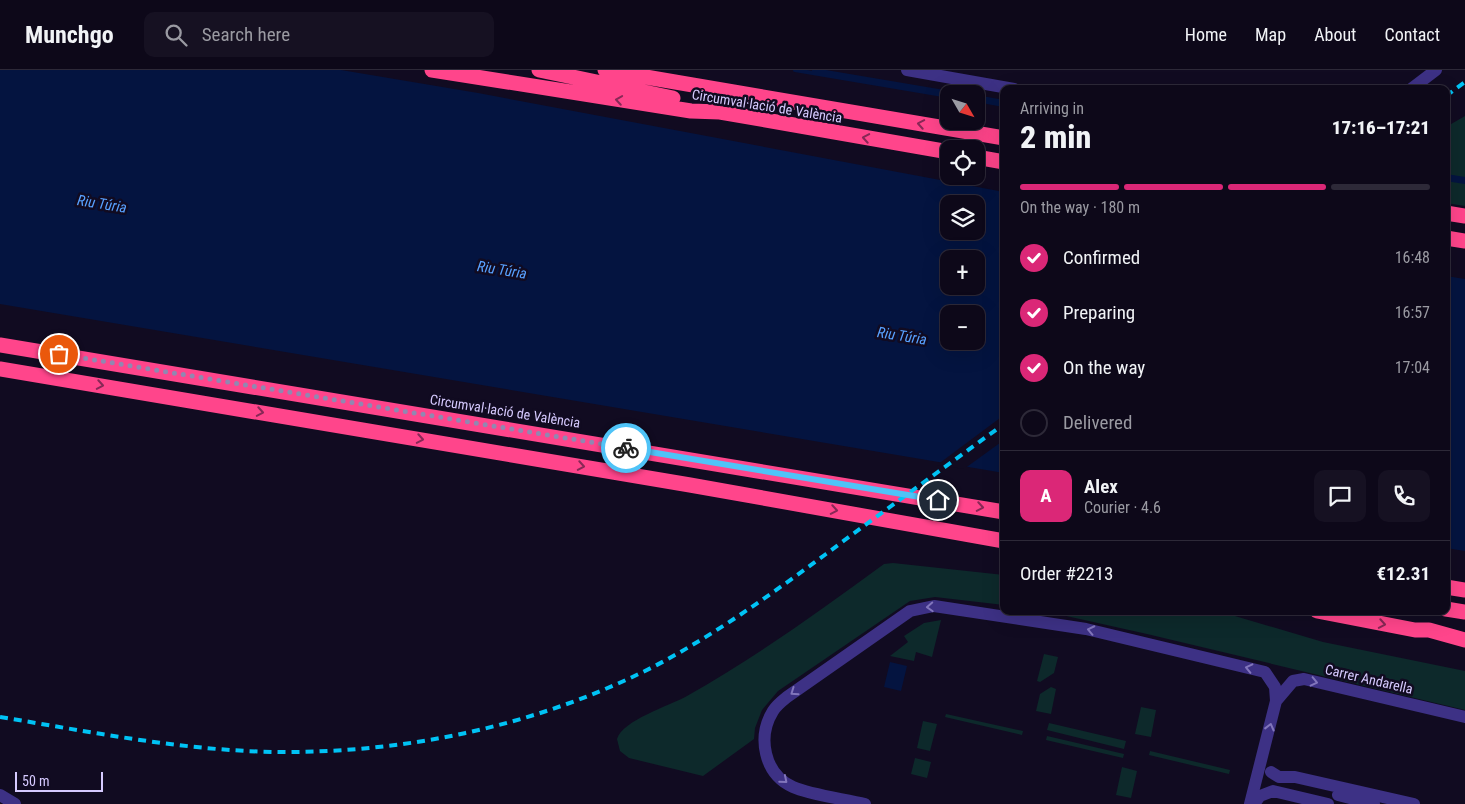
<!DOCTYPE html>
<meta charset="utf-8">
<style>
:root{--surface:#0d0819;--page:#161122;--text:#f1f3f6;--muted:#9a9aa2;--line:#2d2938;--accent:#db2777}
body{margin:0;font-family:"Roboto Condensed",sans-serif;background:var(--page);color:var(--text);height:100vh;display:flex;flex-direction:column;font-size:19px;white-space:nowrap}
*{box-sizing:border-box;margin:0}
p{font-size:16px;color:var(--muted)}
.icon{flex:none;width:28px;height:28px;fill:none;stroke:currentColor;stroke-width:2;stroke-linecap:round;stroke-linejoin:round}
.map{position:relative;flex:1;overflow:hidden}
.details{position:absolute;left:1000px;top:15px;width:450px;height:530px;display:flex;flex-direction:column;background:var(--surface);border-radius:10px;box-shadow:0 5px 20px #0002,0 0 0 1px var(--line)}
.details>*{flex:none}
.needle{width:32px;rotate:129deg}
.controls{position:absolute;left:940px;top:15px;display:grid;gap:10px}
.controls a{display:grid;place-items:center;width:45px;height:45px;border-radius:10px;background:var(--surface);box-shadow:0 5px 20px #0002,0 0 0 1px var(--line);font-size:25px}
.scale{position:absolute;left:15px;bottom:12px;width:88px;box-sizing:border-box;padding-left:5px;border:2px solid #d6caff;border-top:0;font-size:14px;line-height:18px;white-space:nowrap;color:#d6caff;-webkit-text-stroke:4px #110b21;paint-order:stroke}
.pin{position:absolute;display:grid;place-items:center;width:42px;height:42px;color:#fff;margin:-21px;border:2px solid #fff;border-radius:50%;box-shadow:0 1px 5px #0007}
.courier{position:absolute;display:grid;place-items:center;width:50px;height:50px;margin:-25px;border:4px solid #4fc3f7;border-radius:50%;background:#fff;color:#222;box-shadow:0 1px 6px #0007}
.head em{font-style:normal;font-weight:800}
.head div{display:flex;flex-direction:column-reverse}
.head{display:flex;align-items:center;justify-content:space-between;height:85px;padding:0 20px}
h1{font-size:32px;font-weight:800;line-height:38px}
.bar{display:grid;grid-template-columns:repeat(4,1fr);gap:8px 5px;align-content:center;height:60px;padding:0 20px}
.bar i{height:6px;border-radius:4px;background:var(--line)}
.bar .active{background:var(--accent)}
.bar p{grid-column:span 4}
.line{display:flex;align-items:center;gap:12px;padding:0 20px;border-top:1px solid var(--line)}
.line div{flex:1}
.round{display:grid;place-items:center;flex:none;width:52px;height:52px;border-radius:10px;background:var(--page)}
ol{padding:0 20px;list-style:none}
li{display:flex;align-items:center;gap:15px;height:55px}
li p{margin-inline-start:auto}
li .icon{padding:5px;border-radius:50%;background:var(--accent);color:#fff;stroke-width:4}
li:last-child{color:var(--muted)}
li i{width:28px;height:28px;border:2px solid var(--line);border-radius:50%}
header{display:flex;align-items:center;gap:30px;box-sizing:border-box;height:70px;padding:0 25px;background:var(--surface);border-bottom:1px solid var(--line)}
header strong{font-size:24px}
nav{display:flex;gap:28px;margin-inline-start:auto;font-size:18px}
.search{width:350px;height:45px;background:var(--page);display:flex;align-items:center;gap:12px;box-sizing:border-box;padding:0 18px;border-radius:10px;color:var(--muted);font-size:19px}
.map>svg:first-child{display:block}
.green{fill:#0d292b}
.water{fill:#041440;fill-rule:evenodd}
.pier{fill:#110b21}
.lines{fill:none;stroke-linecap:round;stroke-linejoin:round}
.stream{stroke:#041440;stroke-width:4}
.street{stroke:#3d3185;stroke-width:12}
.highway{stroke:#ff458b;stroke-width:15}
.rail{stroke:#00c3f5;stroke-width:4;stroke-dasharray:8 6;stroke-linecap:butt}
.oneway{stroke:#882856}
.oneway2{stroke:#8276bc}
.done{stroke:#9187b1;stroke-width:5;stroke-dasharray:0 9}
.route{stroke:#4fc3f7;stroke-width:6}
.labels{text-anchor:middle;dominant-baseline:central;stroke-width:5;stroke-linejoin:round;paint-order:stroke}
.street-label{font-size:14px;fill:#d6caff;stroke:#110b21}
.water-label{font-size:15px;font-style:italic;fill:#58a1ff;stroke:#110b21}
</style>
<header>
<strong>Munchgo</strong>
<div class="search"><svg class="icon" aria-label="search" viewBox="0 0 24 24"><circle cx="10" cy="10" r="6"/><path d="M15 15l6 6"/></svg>Search here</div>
<nav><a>Home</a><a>Map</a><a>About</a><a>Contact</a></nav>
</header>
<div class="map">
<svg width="1465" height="734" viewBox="0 0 1465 734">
<rect width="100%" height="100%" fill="#110b21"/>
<path class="green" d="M1465 46V136L1446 133V57Z
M893 493 1004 505V535L935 527 910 531 778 621 762 640 755 658 754 669 703 706 629 688 620 681 617 669C623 650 669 636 687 626 756 587 820 541 884 494Z
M1044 541H1218L1323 572 1465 601V640L1147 564Z
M941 550 932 587 916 582 914 591 890 586 908 572 904 566 924 553Z
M1044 584 1058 587 1054 603 1040 612 1037 611Z
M1051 617 1056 619 1051 644 1036 641 1040 624Z
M1141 637 1156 640 1151 667 1135 664Z
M946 644 1023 661 1022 665 945 647Z
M923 651 937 654 930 681 917 678Z
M1049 653 1126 671 1124 679 1047 660Z
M1047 666 1124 684 1123 688 1046 670Z
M1150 681 1230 700 1229 704 1149 685Z
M915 688 931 692 927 708 911 704Z
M1122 697 1137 701 1131 728 1116 725Z"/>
<path class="water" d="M0 0H341L478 23 1004 122V403L0 234ZM949 134H976V161H949ZM949 189H976V216H949ZM949 244H976V271H949Z
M1446 206 1465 209V481L1446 478Z
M890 592 907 596 901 621 884 617Z"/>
<path class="pier" d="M1004 345V370L964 399 937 395Z"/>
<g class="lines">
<path class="stream" d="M795 0 949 26
M814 0 956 24
M976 27 1004 32
M976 30 1004 35
M1446 106 1465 109
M1446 109 1465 112"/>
<path class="street" d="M907 0 1014 19
M1411 19 1436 0
M1276 631 1293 611 1304 609 1465 647
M1271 702 1279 707H1295L1414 734
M0 725 15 734
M1338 725 1374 734
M865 734C845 729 811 725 793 717 764 704 757 667 773 641 776 636 782 631 787 627L910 541 934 536 1086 559 1265 602 1275 617 1276 631 1250 734
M1254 734 1260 726 1273 721 1328 734"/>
<path class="highway" d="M432 0 691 41 720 42 949 82
M539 0 673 28
M605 0 1004 68
M976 87 1004 92
M1446 143 1465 146
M1446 168 1465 171
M0 275 1004 442
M0 299 690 415 1004 471
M1446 517 1465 520
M1446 539 1465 542
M1317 541 1415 560H1429L1465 570"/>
<path class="rail" d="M1446 26 1465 12
M0 647C92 662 185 681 278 682 407 683 535 656 651 598 713 566 770 525 826 484 885 440 945 397 1004 354"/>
</g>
<defs><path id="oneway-chevron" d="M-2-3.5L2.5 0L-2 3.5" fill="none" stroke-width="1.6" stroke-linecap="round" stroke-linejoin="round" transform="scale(1.25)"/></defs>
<g class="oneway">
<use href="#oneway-chevron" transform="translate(619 30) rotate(-171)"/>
<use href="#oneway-chevron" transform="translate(921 54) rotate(-170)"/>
<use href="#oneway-chevron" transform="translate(866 68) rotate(-170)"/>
<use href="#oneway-chevron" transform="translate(100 315) rotate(10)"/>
<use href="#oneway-chevron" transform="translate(260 342) rotate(10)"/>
<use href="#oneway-chevron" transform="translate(420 369) rotate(10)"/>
<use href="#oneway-chevron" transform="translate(581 396) rotate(10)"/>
<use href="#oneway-chevron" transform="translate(980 437) rotate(10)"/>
<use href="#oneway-chevron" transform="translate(834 440) rotate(10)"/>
<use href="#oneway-chevron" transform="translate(1382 554) rotate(10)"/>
</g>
<g class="oneway2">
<use href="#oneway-chevron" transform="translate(930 537) rotate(177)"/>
<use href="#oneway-chevron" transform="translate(1091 560) rotate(-168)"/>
<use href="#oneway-chevron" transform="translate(1249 598) rotate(-167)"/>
<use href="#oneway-chevron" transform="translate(1314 612) rotate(13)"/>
<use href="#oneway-chevron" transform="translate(794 622) rotate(145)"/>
<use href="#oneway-chevron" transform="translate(1270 657) rotate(-76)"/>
<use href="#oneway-chevron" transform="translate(784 710) rotate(40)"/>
</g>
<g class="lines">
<path class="done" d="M59 284 626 378"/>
<path class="route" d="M626 378 938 430"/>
</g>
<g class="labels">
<g class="street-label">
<text transform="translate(767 36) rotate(9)">Circumval·lació de València</text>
<text transform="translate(505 341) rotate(9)">Circumval·lació de València</text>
<text transform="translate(1369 609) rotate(13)">Carrer Andarella</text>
</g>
<g class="water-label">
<text transform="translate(102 134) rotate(9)">Riu Túria</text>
<text transform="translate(502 200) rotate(9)">Riu Túria</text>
<text transform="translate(902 266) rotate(9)">Riu Túria</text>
</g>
</g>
</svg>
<div class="controls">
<a><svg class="needle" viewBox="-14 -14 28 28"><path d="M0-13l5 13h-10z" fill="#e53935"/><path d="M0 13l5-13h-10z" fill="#9a9aa2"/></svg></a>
<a><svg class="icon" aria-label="locate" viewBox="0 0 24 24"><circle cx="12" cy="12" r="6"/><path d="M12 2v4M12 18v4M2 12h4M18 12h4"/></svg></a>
<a><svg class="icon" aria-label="layers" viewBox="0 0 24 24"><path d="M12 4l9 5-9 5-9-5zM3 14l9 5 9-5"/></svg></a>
<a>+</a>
<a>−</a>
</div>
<div class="scale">50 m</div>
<div class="pin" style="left:59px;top:284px;background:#ea580c"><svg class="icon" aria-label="bag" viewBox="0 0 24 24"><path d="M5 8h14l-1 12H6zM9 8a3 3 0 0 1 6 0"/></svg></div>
<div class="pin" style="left:938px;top:430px;background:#1f2937"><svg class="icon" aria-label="home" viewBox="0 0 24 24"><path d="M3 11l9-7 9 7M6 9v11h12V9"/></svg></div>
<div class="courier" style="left:626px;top:378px"><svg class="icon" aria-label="bike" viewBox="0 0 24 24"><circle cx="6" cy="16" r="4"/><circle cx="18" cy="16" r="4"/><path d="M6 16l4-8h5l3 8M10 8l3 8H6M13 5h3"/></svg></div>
<section class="details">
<div class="head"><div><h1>2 min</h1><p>Arriving in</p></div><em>17:16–17:21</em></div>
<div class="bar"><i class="active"></i><i class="active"></i><i class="active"></i><i></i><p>On the way · 180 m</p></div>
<ol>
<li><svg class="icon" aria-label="check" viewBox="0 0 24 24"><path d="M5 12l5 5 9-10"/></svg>Confirmed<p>16:48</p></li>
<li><svg class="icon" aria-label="check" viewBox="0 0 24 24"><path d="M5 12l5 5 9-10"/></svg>Preparing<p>16:57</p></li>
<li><svg class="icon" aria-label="check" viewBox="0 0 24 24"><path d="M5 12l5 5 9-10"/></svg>On the way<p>17:04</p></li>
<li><i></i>Delivered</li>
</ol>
<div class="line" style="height:90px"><b class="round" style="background:var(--accent);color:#fff">A</b><div><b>Alex</b><p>Courier · 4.6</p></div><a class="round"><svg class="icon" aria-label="chat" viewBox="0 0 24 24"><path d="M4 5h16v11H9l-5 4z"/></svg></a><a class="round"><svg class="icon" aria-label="phone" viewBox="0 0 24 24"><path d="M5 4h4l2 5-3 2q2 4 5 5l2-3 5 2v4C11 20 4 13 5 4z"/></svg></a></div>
<div class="line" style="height:65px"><div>Order #2213</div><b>€12.31</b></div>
</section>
</div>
